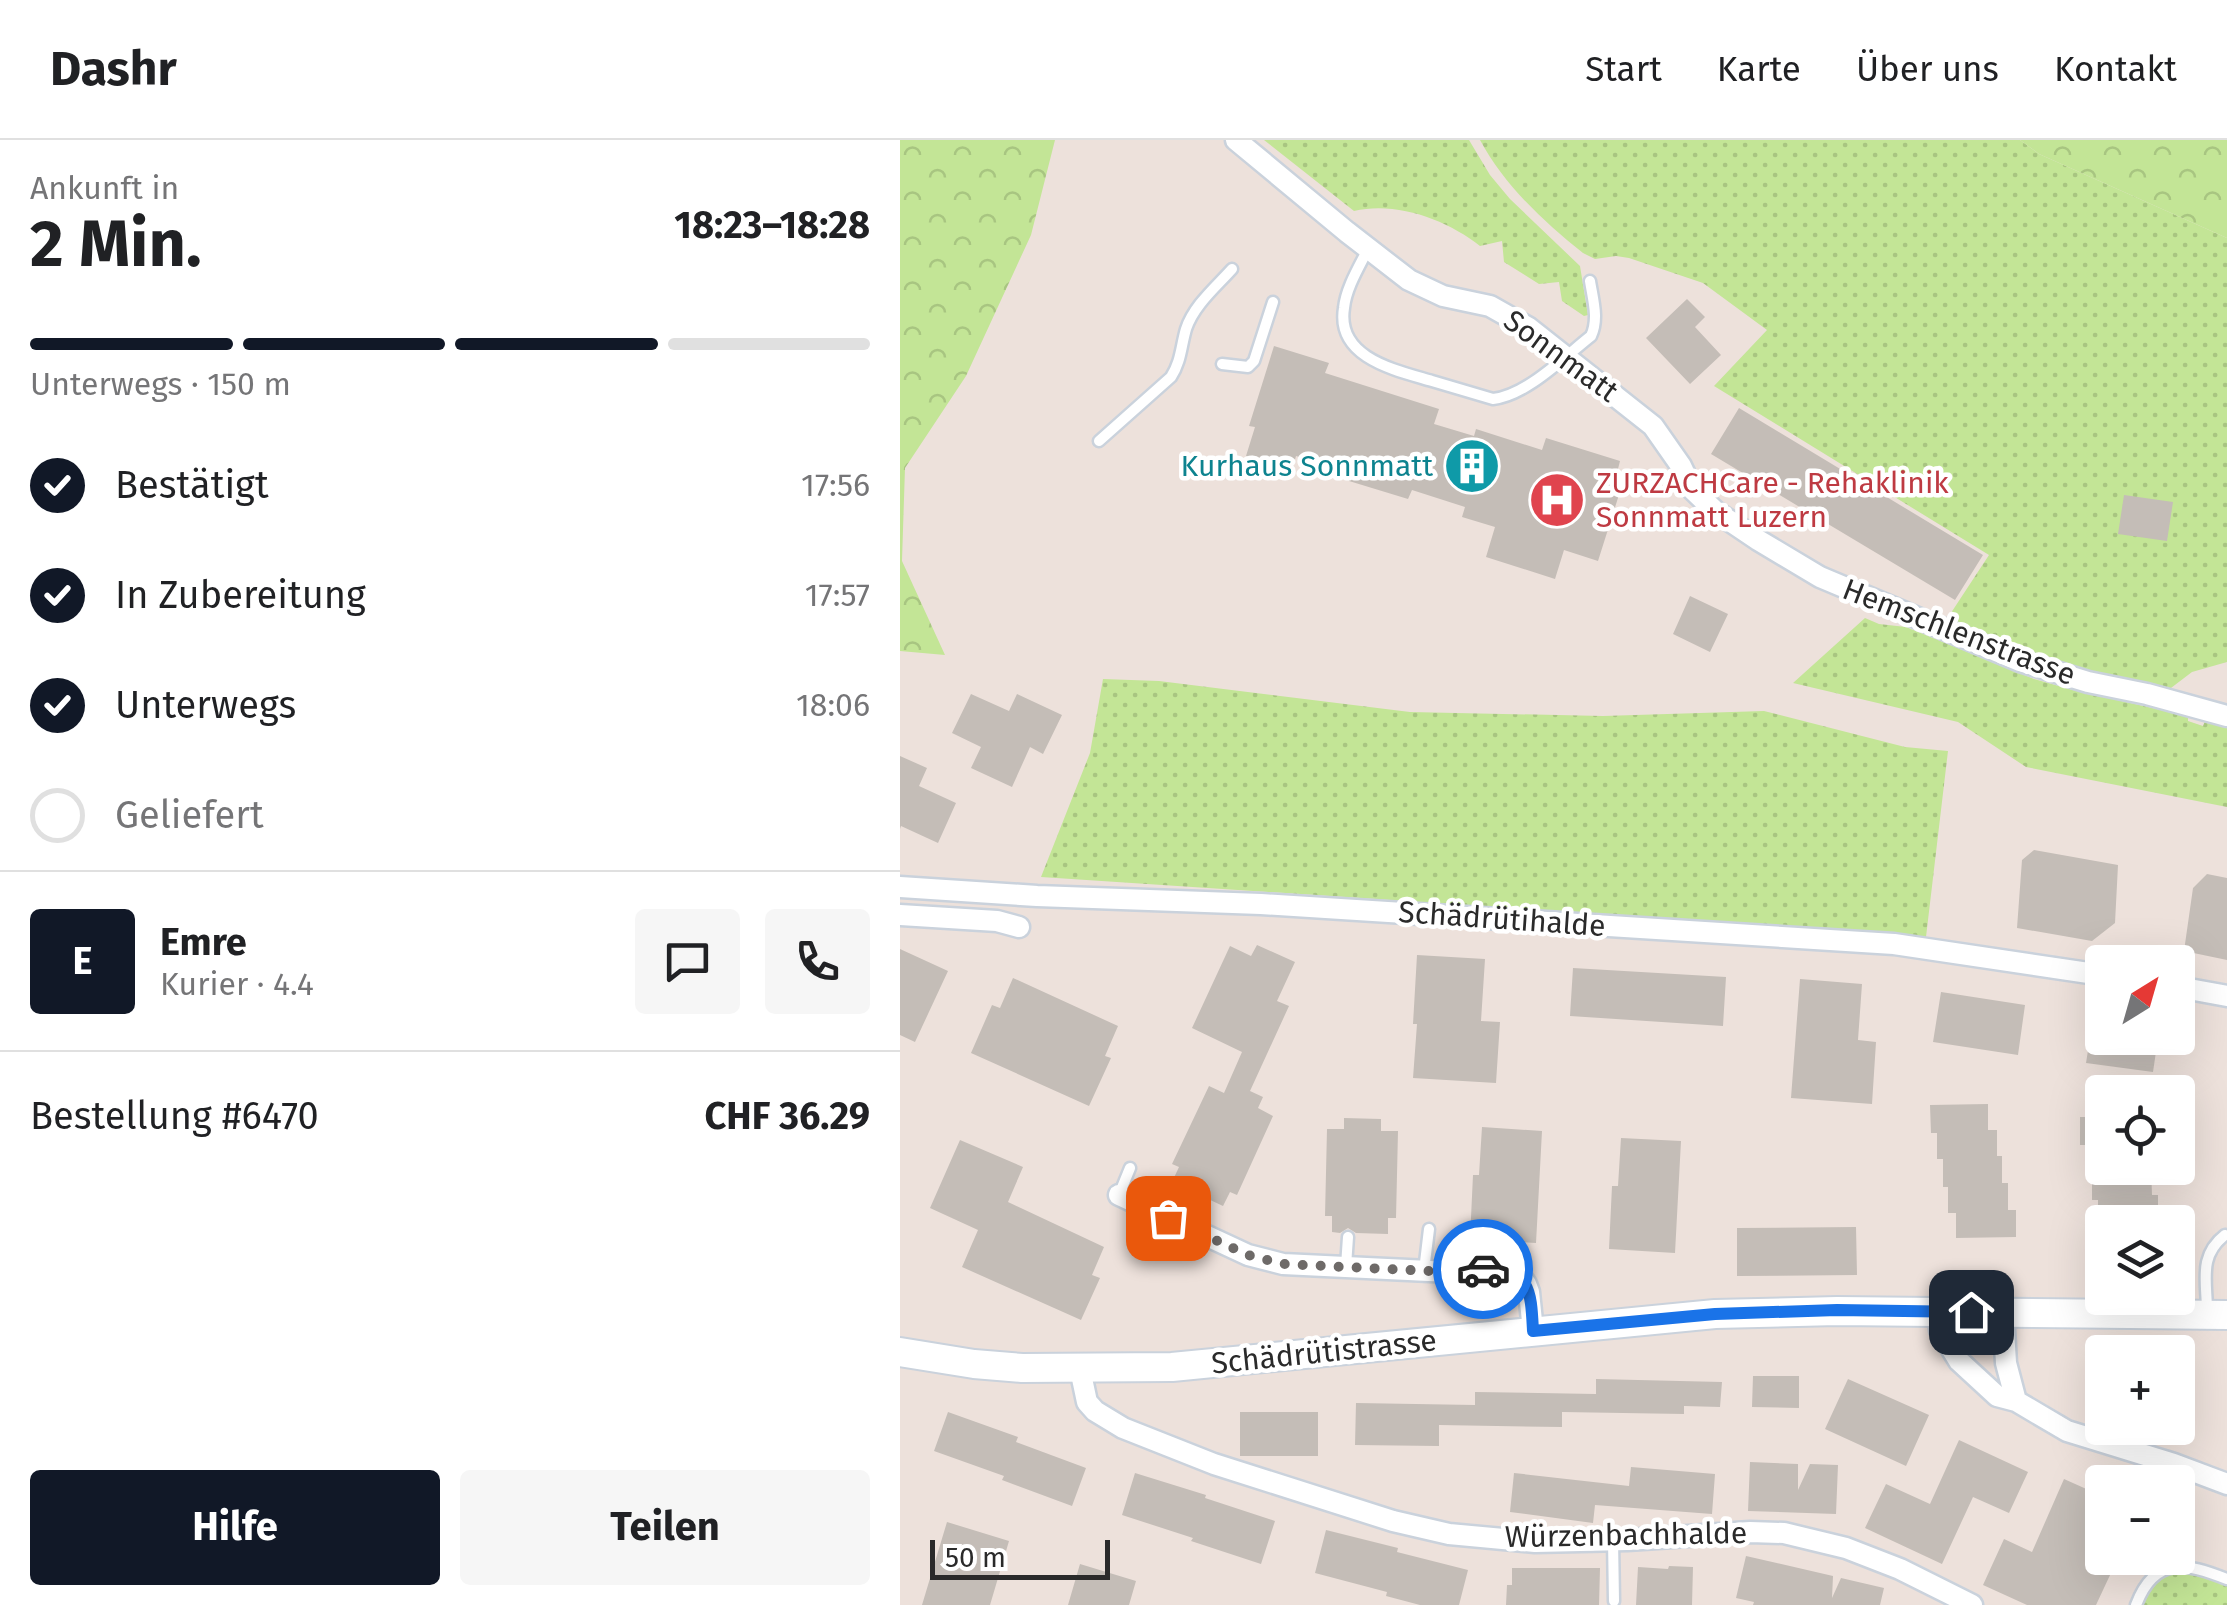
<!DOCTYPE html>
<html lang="de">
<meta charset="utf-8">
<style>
:root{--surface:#fff;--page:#f6f6f6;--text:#202124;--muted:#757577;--line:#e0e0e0;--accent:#111827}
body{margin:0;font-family:"Fira Sans",sans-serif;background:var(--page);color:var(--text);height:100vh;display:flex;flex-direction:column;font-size:38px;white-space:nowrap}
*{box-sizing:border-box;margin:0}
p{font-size:32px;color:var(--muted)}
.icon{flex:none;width:55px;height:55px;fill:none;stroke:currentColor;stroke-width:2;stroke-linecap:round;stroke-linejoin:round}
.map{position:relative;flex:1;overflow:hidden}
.side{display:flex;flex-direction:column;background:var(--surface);width:900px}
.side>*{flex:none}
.needle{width:65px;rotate:37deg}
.fabs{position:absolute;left:1185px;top:805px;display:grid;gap:20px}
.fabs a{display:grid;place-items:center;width:110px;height:110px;border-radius:10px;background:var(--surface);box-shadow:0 10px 40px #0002;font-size:50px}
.scale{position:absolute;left:30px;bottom:25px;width:180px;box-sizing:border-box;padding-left:10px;border:5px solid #2a2a2a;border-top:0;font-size:28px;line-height:35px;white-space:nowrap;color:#2a2a2a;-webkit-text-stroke:8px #fff;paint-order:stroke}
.pin{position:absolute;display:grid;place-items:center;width:85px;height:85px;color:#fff;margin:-42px;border-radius:20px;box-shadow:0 5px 15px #0006}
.courier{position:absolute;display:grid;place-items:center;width:100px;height:100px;margin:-50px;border:8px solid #1a73e8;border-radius:50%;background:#fff;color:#222;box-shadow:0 2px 12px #0007}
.overview em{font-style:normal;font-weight:700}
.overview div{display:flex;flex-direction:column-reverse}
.overview{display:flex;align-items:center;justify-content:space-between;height:170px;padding:0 30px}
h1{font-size:65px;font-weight:700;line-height:75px}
.bar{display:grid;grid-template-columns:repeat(4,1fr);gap:15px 10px;align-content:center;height:120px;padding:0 30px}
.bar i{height:12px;border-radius:8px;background:var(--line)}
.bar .selected{background:var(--accent)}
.bar p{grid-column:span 4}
.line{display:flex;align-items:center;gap:25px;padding:0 30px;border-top:2px solid var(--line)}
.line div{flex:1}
.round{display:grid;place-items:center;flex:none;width:105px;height:105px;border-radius:10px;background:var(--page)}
ol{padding:0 30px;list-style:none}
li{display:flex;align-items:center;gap:30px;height:110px}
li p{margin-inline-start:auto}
li .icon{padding:10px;border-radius:50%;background:var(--accent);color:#fff;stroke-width:4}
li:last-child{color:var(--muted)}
li i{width:55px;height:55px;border:5px solid var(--line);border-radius:50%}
.action{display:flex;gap:20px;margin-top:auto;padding:20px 30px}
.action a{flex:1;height:115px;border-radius:10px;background:var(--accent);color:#fff;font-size:40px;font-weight:700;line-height:115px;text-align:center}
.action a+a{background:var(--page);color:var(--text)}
header{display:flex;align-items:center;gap:60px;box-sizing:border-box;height:140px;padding:0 50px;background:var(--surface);border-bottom:2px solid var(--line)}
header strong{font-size:48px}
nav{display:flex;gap:55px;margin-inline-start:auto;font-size:35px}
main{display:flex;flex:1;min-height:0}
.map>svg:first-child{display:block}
.green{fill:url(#green-dots)}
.forest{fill:url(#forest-crowns)}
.building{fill:#c4bdb7}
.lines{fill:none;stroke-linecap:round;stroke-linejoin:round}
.service-casing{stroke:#cad2dc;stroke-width:15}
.minor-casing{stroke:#cad2dc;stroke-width:25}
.secondary-casing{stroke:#cad2dc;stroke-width:32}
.service{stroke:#fff;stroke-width:10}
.minor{stroke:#fff;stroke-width:20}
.secondary{stroke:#fff;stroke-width:28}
.done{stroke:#6e6a68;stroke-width:10;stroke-dasharray:0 18}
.route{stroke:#1a73e8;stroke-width:12}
.labels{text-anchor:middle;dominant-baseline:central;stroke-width:9;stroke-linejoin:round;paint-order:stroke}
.street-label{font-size:30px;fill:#2a2a2a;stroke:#fff}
.culture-label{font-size:30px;fill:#0d838f;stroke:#fff;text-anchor:end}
.health-label{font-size:30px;fill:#be3a42;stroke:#fff;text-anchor:start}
</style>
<header>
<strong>Dashr</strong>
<nav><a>Start</a><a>Karte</a><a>Über uns</a><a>Kontakt</a></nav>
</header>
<main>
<section class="side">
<div class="overview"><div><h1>2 Min.</h1><p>Ankunft in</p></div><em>18:23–18:28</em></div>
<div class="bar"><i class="selected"></i><i class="selected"></i><i class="selected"></i><i></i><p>Unterwegs · 150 m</p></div>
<ol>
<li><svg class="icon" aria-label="check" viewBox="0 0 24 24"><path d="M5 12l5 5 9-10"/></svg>Bestätigt<p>17:56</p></li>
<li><svg class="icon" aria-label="check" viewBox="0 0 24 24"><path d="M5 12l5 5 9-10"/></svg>In Zubereitung<p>17:57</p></li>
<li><svg class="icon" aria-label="check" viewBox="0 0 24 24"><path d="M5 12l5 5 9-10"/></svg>Unterwegs<p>18:06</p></li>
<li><i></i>Geliefert</li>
</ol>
<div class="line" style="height:180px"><b class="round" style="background:var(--accent);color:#fff">E</b><div><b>Emre</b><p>Kurier · 4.4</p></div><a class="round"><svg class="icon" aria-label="chat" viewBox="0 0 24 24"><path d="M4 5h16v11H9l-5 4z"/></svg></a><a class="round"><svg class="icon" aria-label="phone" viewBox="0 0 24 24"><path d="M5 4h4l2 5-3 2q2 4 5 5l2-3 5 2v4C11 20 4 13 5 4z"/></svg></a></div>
<div class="line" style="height:130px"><div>Bestellung #6470</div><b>CHF 36.29</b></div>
<div class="action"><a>Hilfe</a><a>Teilen</a></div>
</section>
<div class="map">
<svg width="1327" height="1465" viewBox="0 0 1327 1465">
<defs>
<pattern id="green-dots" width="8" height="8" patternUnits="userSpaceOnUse" patternTransform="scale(2.5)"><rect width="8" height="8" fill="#c3e596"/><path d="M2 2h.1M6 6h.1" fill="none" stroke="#a8c581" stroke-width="1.8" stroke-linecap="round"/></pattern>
<pattern id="forest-crowns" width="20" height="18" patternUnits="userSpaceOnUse" patternTransform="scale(2.5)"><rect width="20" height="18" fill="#c3e596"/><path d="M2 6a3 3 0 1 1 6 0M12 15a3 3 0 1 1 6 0" fill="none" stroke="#a8c581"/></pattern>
</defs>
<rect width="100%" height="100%" fill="#ede1db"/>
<path class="green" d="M364 0H569L590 35 610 59 680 126 688 175 684 176 662 161 659 142 639 144 604 122 602 101 580 106C547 80 497 61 454 71Z
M580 0H1120L1139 14 1327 98V522L1292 532 1267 551 1151 524 1045 482 1089 415 814 246 867 190 803 143 729 118 716 116 695 119 683 113C644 82 604 45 580 0Z
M965 478 979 484 1006 487 1134 539 1173 550 1288 576V581L1303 586 1305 581 1327 587V667L1126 627 1058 582 893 543Z
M203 539 259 541 510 572 703 576 864 571 1005 607 1048 611 1026 797 1021 799 931 789 141 737 190 613Z
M1277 1432H1292L1327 1445V1465H1242C1252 1448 1258 1437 1277 1432Z"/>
<path class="forest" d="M0 0H155L131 95 66 236 5 328 2 421 45 515 0 511Z
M1120 0H1327V98L1139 14Z"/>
<path class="building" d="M787 159 805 177 795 187 821 215 790 244 746 198Z
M374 206 429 223 425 233 539 269 534 284 574 296 576 289 642 310 646 298 720 321 716 337 724 339 698 421 664 410 655 439 586 417 595 387 562 377 565 367 512 350 508 359 449 341 451 333 396 316 392 330 346 316 355 287 349 286Z
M839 268 1083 415 1055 460 811 314Z
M1224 355 1273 362 1267 401 1218 394Z
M790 456 828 474 810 512 773 494Z
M71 554 109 571 117 554 162 575 143 614 130 607 112 647 71 628 81 607 52 593Z
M0 616 27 628 19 646 56 663 38 703 1 686 0 689Z
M1134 710 1218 725 1215 783 1192 801 1117 788 1122 720Z
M1307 734 1327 738V820L1284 811 1293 748Z
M357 805 395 822 377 861 389 866 350 951 363 957 358 968 373 976 337 1055 330 1052 323 1066 272 1042 279 1027 272 1024 309 946 324 953 342 912 292 888 330 806 351 816Z
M0 809 48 831 15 902 0 895Z
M517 815 585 819 581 881 600 882 596 943 513 938 517 884H513Z
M673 828 826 837 823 886 670 876Z
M113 838 218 886 205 916 211 918 189 966 71 913 92 865 100 868Z
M900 839 962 844 958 900 976 902 972 964 891 958Z
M1041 852 1125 865 1118 915 1033 902Z
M1190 898H1258L1253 932 1186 923Z
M1088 964V990H1097V1016H1102V1043H1108V1070H1116V1097L1056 1098V1073H1048V1047H1043V1019H1037V993H1031L1030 965Z
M1180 977H1202V1005H1180Z
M444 978 481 979V991H498L496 1078H488V1094L456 1093 448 1088 440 1093 432 1092V1076H425L427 989H444Z
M582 987 642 991 636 1103 570 1099 573 1035H579Z
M721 998 781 1001 775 1113 709 1109 712 1046H718Z
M60 1000 123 1027 108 1062 204 1107 192 1135 200 1138 181 1180 62 1127 78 1090 30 1068Z
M1192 1027 1251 1028 1252 1055H1258V1082H1198V1060H1192Z
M956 1087 957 1135 837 1136V1088Z
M853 1236H899V1268L852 1267Z
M696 1239 822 1242 820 1267 784 1266V1274L662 1272V1287L539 1285V1306L455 1305 456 1263 575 1265V1252L696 1254Z
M948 1239 1029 1275 1006 1326 925 1289Z
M48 1272 118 1297 116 1302 186 1328 172 1366 102 1340 104 1336 34 1311Z
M340 1272H418V1316H340Z
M1059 1300 1128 1332 1109 1373 1073 1357 1042 1424 965 1388 986 1344 1030 1364Z
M850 1322 898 1324V1350L910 1324 938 1325 936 1374 848 1371Z
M731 1327 815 1334 812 1374 695 1365 693 1383 610 1372 614 1333 729 1346Z
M235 1333 306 1355 305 1358 375 1381 361 1424 291 1401 293 1398 222 1375Z
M1164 1339 1202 1356V1418H1218L1196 1465H1127L1083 1445 1104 1399 1132 1412Z
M47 1382 109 1401 90 1465H22Z
M426 1390 498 1408 497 1412 568 1430 559 1465H520L486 1456 487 1452 415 1433Z
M846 1416 933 1436 932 1458 941 1438 984 1448 980 1465H853L854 1462 836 1458Z
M180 1424 236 1441 229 1465H168Z
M769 1426 793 1427 792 1465H736L738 1427 768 1429Z
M612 1428H700L699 1465H606L607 1445H612Z"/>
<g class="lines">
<g class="service-casing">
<path id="service" d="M468 109C459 127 446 148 444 168 436 218 495 230 532 241 552 247 572 253 593 259 627 255 663 218 691 196 699 179 693 160 690 141
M322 224 348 227 354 221 373 162
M199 301 271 237C281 222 281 206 286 189 294 165 316 147 332 129
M219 1055 230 1028
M446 1126 448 1097
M524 1131 529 1089
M1307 1172C1307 1141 1298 1116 1325 1095
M713 1400 714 1461
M1236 1465C1255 1415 1286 1423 1327 1439"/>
</g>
<g class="minor-casing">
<path id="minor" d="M336 0 447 92 509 140 543 156 590 166 629 188 753 286 781 326 792 349 815 371 858 400 920 437 1120 521 1188 542 1247 554 1327 576
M0 747 137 756 361 764 994 804 1202 835
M0 775 97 781 119 787
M1278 847 1327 856
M219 1055 348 1115 383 1124 550 1132 607 1130 621 1137 626 1144 629 1152 633 1191
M1039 1172 1040 1190 1059 1221 1097 1256 1116 1261 1167 1291 1274 1324 1327 1344
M1103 1172 1106 1223 1116 1261
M180 1229 187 1262 195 1271 223 1288 314 1324 493 1381 549 1394 635 1402 727 1400 850 1392 884 1393 946 1408 1000 1429 1072 1465"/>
</g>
<g class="secondary-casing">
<path id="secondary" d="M0 1212 74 1224 122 1228 272 1227 815 1174 937 1171 1327 1175"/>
</g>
<use href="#service" class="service"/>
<use href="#minor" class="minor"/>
<use href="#secondary" class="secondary"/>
</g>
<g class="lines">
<path class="done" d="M268 1078 348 1115 383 1124 550 1132 583 1129"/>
<path class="route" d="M583 1129C631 1127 631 1152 633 1191L815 1174 937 1170 1071 1172"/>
</g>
<defs>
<g id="building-disc" transform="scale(2.875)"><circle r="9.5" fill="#0f9aa8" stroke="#fff"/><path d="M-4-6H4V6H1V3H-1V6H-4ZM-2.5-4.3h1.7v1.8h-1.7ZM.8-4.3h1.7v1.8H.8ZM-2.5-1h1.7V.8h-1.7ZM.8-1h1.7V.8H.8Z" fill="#fff"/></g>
<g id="hospital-disc" transform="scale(2.875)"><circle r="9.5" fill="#e0444e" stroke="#fff"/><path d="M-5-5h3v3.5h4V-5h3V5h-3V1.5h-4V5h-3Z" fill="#fff"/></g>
</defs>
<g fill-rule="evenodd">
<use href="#building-disc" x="572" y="326"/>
<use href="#hospital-disc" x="657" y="360"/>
</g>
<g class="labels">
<g class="street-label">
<text transform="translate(661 216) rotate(36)">Sonnmatt</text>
<text transform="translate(1059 492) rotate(21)">Hemschlenstrasse</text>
<text transform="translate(602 779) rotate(4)">Schädrütihalde</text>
<text transform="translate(424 1212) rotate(-6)">Schädrütistrasse</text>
<text transform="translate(726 1395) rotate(-1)">Würzenbachhalde</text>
</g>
<g class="culture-label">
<text x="533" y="326">Kurhaus Sonnmatt</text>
</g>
<g class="health-label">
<text x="696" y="343">ZURZACHCare - Rehaklinik<tspan x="696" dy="34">Sonnmatt Luzern</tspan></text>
</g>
</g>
</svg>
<div class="fabs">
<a><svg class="needle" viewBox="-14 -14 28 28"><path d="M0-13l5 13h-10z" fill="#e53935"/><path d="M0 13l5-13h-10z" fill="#757577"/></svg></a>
<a><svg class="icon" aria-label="locate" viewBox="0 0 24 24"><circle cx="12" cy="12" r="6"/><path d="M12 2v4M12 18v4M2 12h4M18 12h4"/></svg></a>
<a><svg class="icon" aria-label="layers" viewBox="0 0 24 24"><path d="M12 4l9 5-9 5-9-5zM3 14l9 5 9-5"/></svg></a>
<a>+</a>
<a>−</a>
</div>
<div class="scale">50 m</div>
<div class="pin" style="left:268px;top:1078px;background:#ea580c"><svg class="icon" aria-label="bag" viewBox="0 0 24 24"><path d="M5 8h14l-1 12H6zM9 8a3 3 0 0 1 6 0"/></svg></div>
<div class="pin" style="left:1071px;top:1172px;background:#1f2937"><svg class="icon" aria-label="home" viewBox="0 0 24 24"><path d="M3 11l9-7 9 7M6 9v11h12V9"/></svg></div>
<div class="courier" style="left:583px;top:1129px"><svg class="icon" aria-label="car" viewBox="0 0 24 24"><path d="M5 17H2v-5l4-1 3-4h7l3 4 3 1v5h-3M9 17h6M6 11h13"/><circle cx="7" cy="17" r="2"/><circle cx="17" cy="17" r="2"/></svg></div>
</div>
</main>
